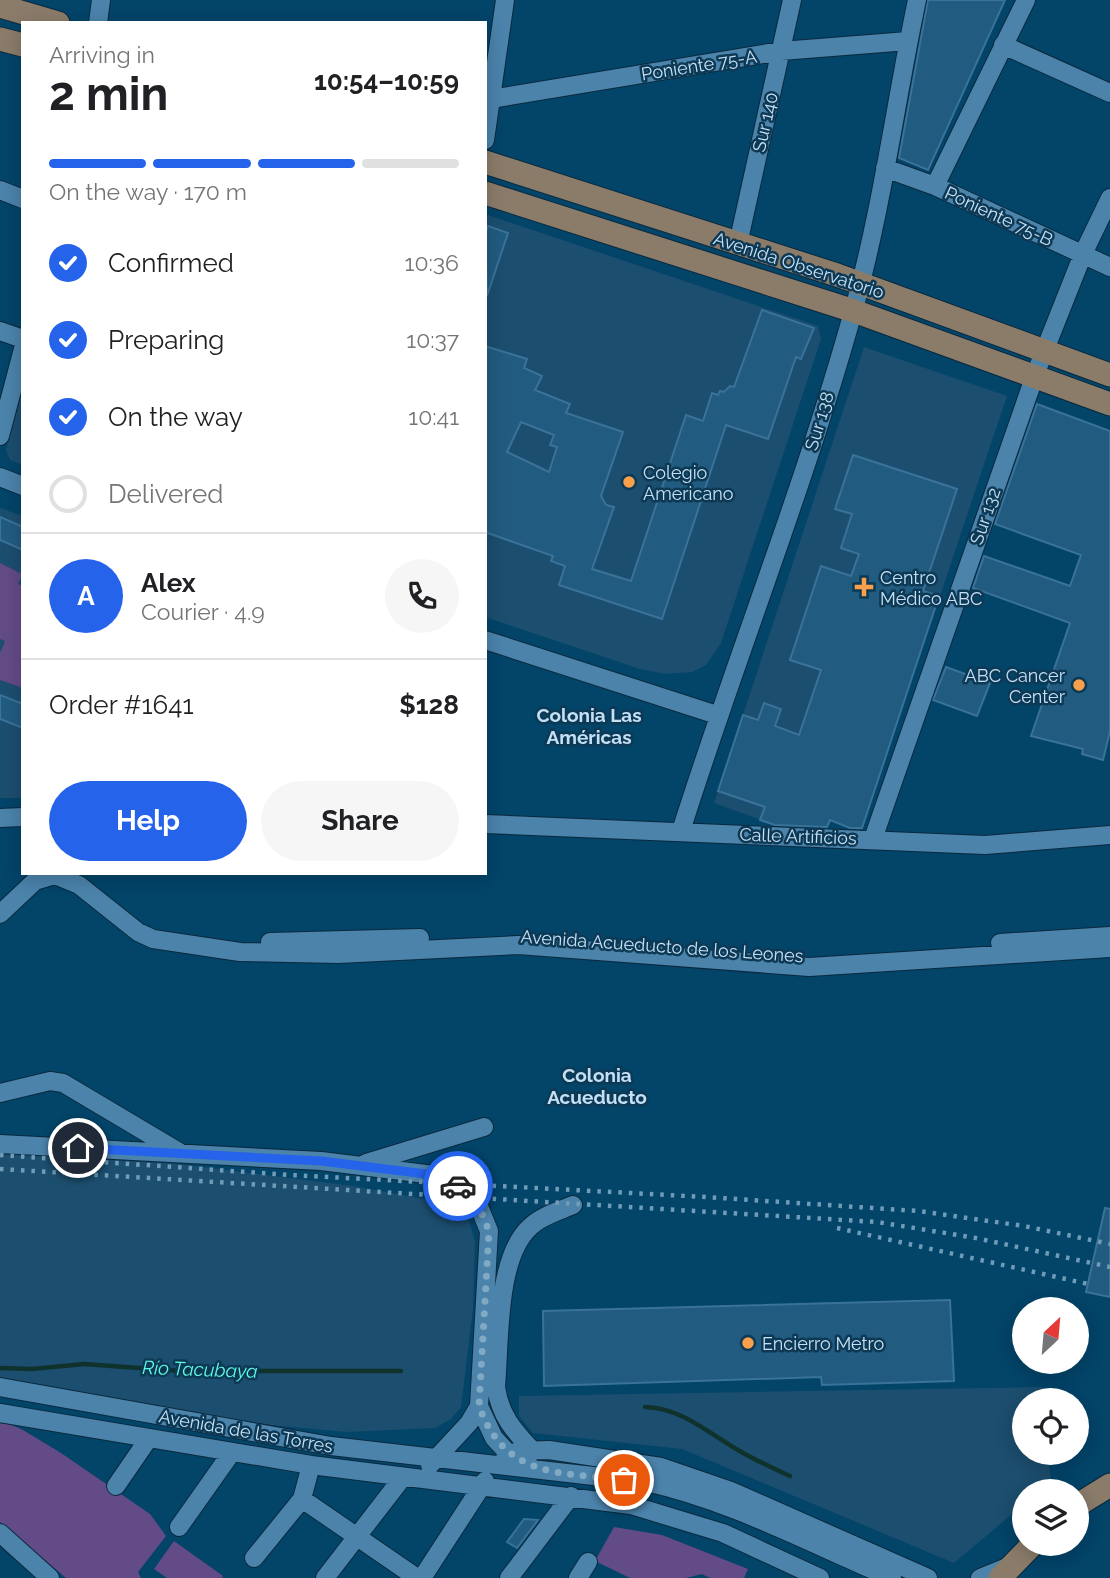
<!DOCTYPE html>
<meta charset="utf-8">
<style>
:root{--surface:#fff;--page:#f6f6f6;--text:#202124;--muted:#757577;--line:#e0e0e0;--accent:#2563eb}
body{margin:0;font-family:Raleway,sans-serif;background:var(--page);color:var(--text);height:100vh;display:flex;flex-direction:column;font-size:26px;white-space:nowrap}
*{box-sizing:border-box;margin:0}
p{font-size:23px;color:var(--muted)}
.icon{flex:none;width:38px;height:38px;fill:none;stroke:currentColor;stroke-width:2;stroke-linecap:round;stroke-linejoin:round}
.map{position:relative;flex:1;overflow:hidden}
.drawer{position:absolute;left:21px;top:21px;width:466px;height:854px;display:flex;flex-direction:column;background:var(--surface);border-radius:0px;box-shadow:0 4px 18px #0003}
.drawer>*{flex:none}
.needle{width:46px;rotate:26deg}
.tools{position:absolute;left:1012px;top:1297px;display:grid;gap:14px}
.tools a{display:grid;place-items:center;width:77px;height:77px;border-radius:50%;background:var(--surface);box-shadow:0 4px 18px #0003;font-size:35px}
.pin{position:absolute;display:grid;place-items:center;width:60px;height:60px;color:#fff;margin:-30px;border:4px solid #fff;border-radius:50%;box-shadow:0 2px 7px #0007}
.courier{position:absolute;display:grid;place-items:center;width:70px;height:70px;margin:-35px;border:5px solid #2563eb;border-radius:50%;background:#fff;color:#222;box-shadow:0 2px 9px #0007}
.head em{font-style:normal;font-weight:700}
.head div{display:flex;flex-direction:column-reverse}
.head{display:flex;align-items:center;justify-content:space-between;height:119px;padding:0 28px}
h1{font-size:46px;font-weight:700;line-height:52px}
.bar{display:grid;grid-template-columns:repeat(4,1fr);gap:10px 7px;align-content:center;height:84px;padding:0 28px}
.bar i{height:9px;border-radius:5px;background:var(--line)}
.bar .selected{background:var(--accent)}
.bar p{grid-column:span 4}
.line{display:flex;align-items:center;gap:18px;padding:0 28px;border-top:2px solid var(--line)}
.line div{flex:1}
.round{display:grid;place-items:center;flex:none;width:74px;height:74px;border-radius:37px;background:var(--page)}
ol{padding:0 28px;list-style:none}
li{display:flex;align-items:center;gap:21px;height:77px}
li p{margin-inline-start:auto}
li .icon{padding:7px;border-radius:50%;background:var(--accent);color:#fff;stroke-width:4}
li:last-child{color:var(--muted)}
li i{width:38px;height:38px;border:4px solid var(--line);border-radius:50%}
.primary-button{display:flex;gap:14px;margin-top:auto;padding:14px 28px}
.primary-button a{flex:1;height:80px;border-radius:42px;background:var(--accent);color:#fff;font-size:28px;font-weight:700;line-height:80px;text-align:center}
.primary-button a+a{background:var(--page);color:var(--text)}
.map>svg:first-child{display:block}
.built{fill:#1c4e6f}
.green{fill:#634b87}
.lines{fill:none;stroke-linecap:round;stroke-linejoin:round}
.stream{stroke:#0f322d;stroke-width:4.5}
.building{fill:#215b80;stroke:#3a7299;stroke-width:2;fill-rule:evenodd}
.minor-casing{stroke:#0b293d;stroke-width:20}
.major-casing{stroke:#0b293d;stroke-width:25}
.minor{stroke:#4b83ab;stroke-width:18}
.major{stroke:#8b7c6a;stroke-width:23}
.rail{stroke:#709cb8;stroke-width:4.5;stroke-dasharray:3.5 7;stroke-linecap:butt}
.done{stroke:#80a9c4;stroke-width:7;stroke-dasharray:0 12.6}
.route{stroke:#2563eb;stroke-width:9}
.poi-dot{fill:#f9a04c;stroke:#0d3955;stroke-width:2.5}
.labels{text-anchor:middle;dominant-baseline:central;stroke-width:5;stroke-linejoin:round;paint-order:stroke}
.street-label{font-size:18px;fill:#c3e0f5;stroke:#0d3955}
.poi-label{font-size:18px;fill:#c3e0f5;stroke:#0d3955;text-anchor:start}
.neighbourhood-label{font-size:19px;font-weight:bold;fill:#c3e0f5;stroke:#0d3955}
.water-label{font-size:19px;font-style:italic;fill:#5ff9e2;stroke:#0d3955}
</style>
<div class="map">
<svg width="1110" height="1578" viewBox="0 0 1110 1578">
<rect width="100%" height="100%" fill="#034469"/>
<path class="built" d="M485 214 818 326 821 339 721 643 706 665 692 672 666 674 640 669 485 617Z
M864 347 1007 396 861 832 831 820 826 829 789 816 778 826 714 803Z
M23 389V465L10 460 6 450Z
M0 508 23 516V798H0Z
M0 1153 179 1164 353 1186 446 1203 469 1220 475 1242 473 1309 461 1407 451 1419 435 1428 346 1432 271 1425 0 1381Z
M1042 1387 1044 1400H1024V1452L1048 1453 1051 1481 1038 1491H1024V1504L954 1563 682 1449 533 1433 519 1416V1396Z"/>
<path class="green" d="M0 563 22 574 18 584 23 586V688L0 680V653L5 641 0 639Z
M0 1420 23 1430 61 1453 150 1514 166 1536 138 1572 141 1578H66L0 1522Z
M614 1527 662 1535 748 1569 744 1578H710L702 1574 686 1578H630L595 1561Z
M174 1541 223 1576 222 1578H167L154 1569Z"/>
<g class="lines">
<path class="stream" d="M0 1368 32 1369 84 1364 180 1371H401
M645 1407C684 1408 711 1436 745 1454 759 1462 775 1469 790 1476"/>
</g>
<path class="building" d="M928 0H1005L928 170 899 158Z
M488 226 508 233 487 296 485 234Z
M762 310 814 328 801 359 796 357 768 439 726 425 662 619 559 585 565 566 551 561 553 556 485 532V346L527 359 524 368 542 376 535 390 570 404 566 413 623 432 601 496 606 505 614 507 592 569 631 581 686 415 703 421 712 393 718 395 720 391 724 392 730 386 734 387ZM521 422 554 435 550 445 557 447 549 472 507 452Z
M1037 404 1110 431V731L1103 760 1082 754 1083 749 1031 736 1070 623 973 588 984 556 1070 586 1081 555 995 524Z
M853 455 957 489 923 591 939 596 862 828H850L830 820 827 827 775 825 760 820 765 807 718 791 743 715 758 720 764 703 781 709 775 726 799 735 821 670 790 660 821 566 851 576 859 554 841 548 852 514 835 509Z
M0 517 23 527V550L0 540Z
M946 667 990 683 977 716 933 700Z
M0 695 23 704V728L0 719Z
M1105 1208 1110 1209V1297L1086 1292Z
M950 1300 954 1381 822 1385 821 1377 544 1386 543 1311Z
M524 1519 538 1520 517 1548 507 1542Z"/>
<g class="lines">
<g class="minor-casing">
<path id="minor" d="M98 23 101 0
M1003 45 1110 93
M491 99 781 51 908 41
M485 140 505 0
M885 168 935 186 1110 267
M935 186 1026 0
M0 190 23 199
M738 244 792 0
M0 331 23 339
M0 436 23 349
M0 477 23 486
M485 640 717 715
M0 818 23 817
M485 824 985 845 1110 835
M681 831C736 657 804 488 853 312 882 210 895 104 917 0
M873 839 1035 375 1083 254 1110 198
M0 914 35 881 55 875 79 885 138 932 153 939 240 952 338 954 518 945 809 967 1110 948
M270 942 420 938
M1000 943 1110 936
M0 1093 50 1081 63 1083 179 1152
M0 1144 321 1161 450 1177 480 1209 489 1231 479 1406 494 1438 509 1454 531 1467
M366 1163 484 1127
M0 1387 331 1446 646 1482C732 1501 811 1544 892 1578
M0 1413 311 1465 631 1505 723 1533 820 1578
M532 1450C513 1430 500 1415 496 1387 500 1342 496 1258 530 1227 541 1216 559 1211 573 1205
M505 1458 518 1451 549 1450 661 1467 731 1491 928 1578
M430 1465 469 1423 479 1406
M116 1486 149 1438
M302 1499 417 1578
M179 1527 232 1452
M0 1533 50 1578
M254 1558 302 1499 311 1465
M325 1578 403 1477
M422 1578 485 1481
M509 1578 571 1496
M578 1578 588 1562
M980 1578 1012 1565"/>
</g>
<g class="major-casing">
<path id="major" d="M0 6 58 23
M0 39 23 45
M485 162 837 275 1110 375
M485 193 854 311 1110 404
M1076 1506 1110 1485
M1000 1578 1033 1544"/>
</g>
<use href="#minor" class="minor"/>
<use href="#major" class="major"/>
<path class="rail" d="M0 1155 290 1175 706 1197 918 1211 1024 1226 1110 1244
M0 1169 877 1222 976 1238 1110 1267
M837 1228 1088 1284"/>
</g>
<g class="lines">
<path class="done" d="M458 1186 480 1209 489 1231 479 1406C505 1478 559 1472 624 1480"/>
<path class="route" d="M78 1148 321 1161 450 1177 458 1186"/>
</g>
<g class="poi-dot">
<circle cx="629" cy="482" r="7"/>
<path d="M860.5 576.5h7v7h7v7h-7v7h-7v-7h-7v-7h7z"/>
<circle cx="1079" cy="685" r="7"/>
<circle cx="748" cy="1343" r="7"/>
</g>
<g class="labels">
<g class="street-label">
<text transform="translate(699 65) rotate(-9)">Poniente 75-A</text>
<text transform="translate(765 122) rotate(-77)">Sur 140</text>
<text transform="translate(999 216) rotate(25)">Poniente 75-B</text>
<text transform="translate(799 265) rotate(18)">Avenida Observatorio</text>
<text transform="translate(819 421) rotate(-73)">Sur 138</text>
<text transform="translate(985 516) rotate(-71)">Sur 132</text>
<text transform="translate(798 836) rotate(2)">Calle Artificios</text>
<text transform="translate(662 946) rotate(4)">Avenida Acueducto de los Leones</text>
<text transform="translate(246 1431) rotate(10)">Avenida de las Torres</text>
</g>
<g class="poi-label">
<text x="643" y="472">Colegio<tspan x="643" dy="21">Americano</tspan></text>
<text x="880" y="577">Centro<tspan x="880" dy="21">Médico ABC</tspan></text>
<text x="1065" y="675" text-anchor="end">ABC Cancer<tspan x="1065" dy="21">Center</tspan></text>
<text x="762" y="1343">Encierro Metro</text>
</g>
<g class="neighbourhood-label">
<text x="589" y="715">Colonia Las<tspan x="589" dy="22">Américas</tspan></text>
<text x="597" y="1075">Colonia<tspan x="597" dy="22">Acueducto</tspan></text>
</g>
<g class="water-label">
<text transform="translate(200 1369) rotate(2)">Río Tacubaya</text>
</g>
</g>
</svg>
<div class="tools">
<a><svg class="needle" viewBox="-14 -14 28 28"><path d="M0-13l5 13h-10z" fill="#e53935"/><path d="M0 13l5-13h-10z" fill="#757577"/></svg></a>
<a><svg class="icon" aria-label="locate" viewBox="0 0 24 24"><circle cx="12" cy="12" r="6"/><path d="M12 2v4M12 18v4M2 12h4M18 12h4"/></svg></a>
<a><svg class="icon" aria-label="layers" viewBox="0 0 24 24"><path d="M12 4l9 5-9 5-9-5zM3 14l9 5 9-5"/></svg></a>
</div>
<div class="pin" style="left:624px;top:1480px;background:#ea580c"><svg class="icon" aria-label="bag" viewBox="0 0 24 24"><path d="M5 8h14l-1 12H6zM9 8a3 3 0 0 1 6 0"/></svg></div>
<div class="pin" style="left:78px;top:1148px;background:#1f2937"><svg class="icon" aria-label="home" viewBox="0 0 24 24"><path d="M3 11l9-7 9 7M6 9v11h12V9"/></svg></div>
<div class="courier" style="left:458px;top:1186px"><svg class="icon" aria-label="car" viewBox="0 0 24 24"><path d="M5 17H2v-5l4-1 3-4h7l3 4 3 1v5h-3M9 17h6M6 11h13"/><circle cx="7" cy="17" r="2"/><circle cx="17" cy="17" r="2"/></svg></div>
<section class="drawer">
<div class="head"><div><h1>2 min</h1><p>Arriving in</p></div><em>10:54–10:59</em></div>
<div class="bar"><i class="selected"></i><i class="selected"></i><i class="selected"></i><i></i><p>On the way · 170 m</p></div>
<ol>
<li><svg class="icon" aria-label="check" viewBox="0 0 24 24"><path d="M5 12l5 5 9-10"/></svg>Confirmed<p>10:36</p></li>
<li><svg class="icon" aria-label="check" viewBox="0 0 24 24"><path d="M5 12l5 5 9-10"/></svg>Preparing<p>10:37</p></li>
<li><svg class="icon" aria-label="check" viewBox="0 0 24 24"><path d="M5 12l5 5 9-10"/></svg>On the way<p>10:41</p></li>
<li><i></i>Delivered</li>
</ol>
<div class="line" style="height:126px"><b class="round" style="background:var(--accent);color:#fff">A</b><div><b>Alex</b><p>Courier · 4.9</p></div><a class="round"><svg class="icon" aria-label="phone" viewBox="0 0 24 24"><path d="M5 4h4l2 5-3 2q2 4 5 5l2-3 5 2v4C11 20 4 13 5 4z"/></svg></a></div>
<div class="line" style="height:91px"><div>Order #1641</div><b>$128</b></div>
<div class="primary-button"><a>Help</a><a>Share</a></div>
</section>
</div>
